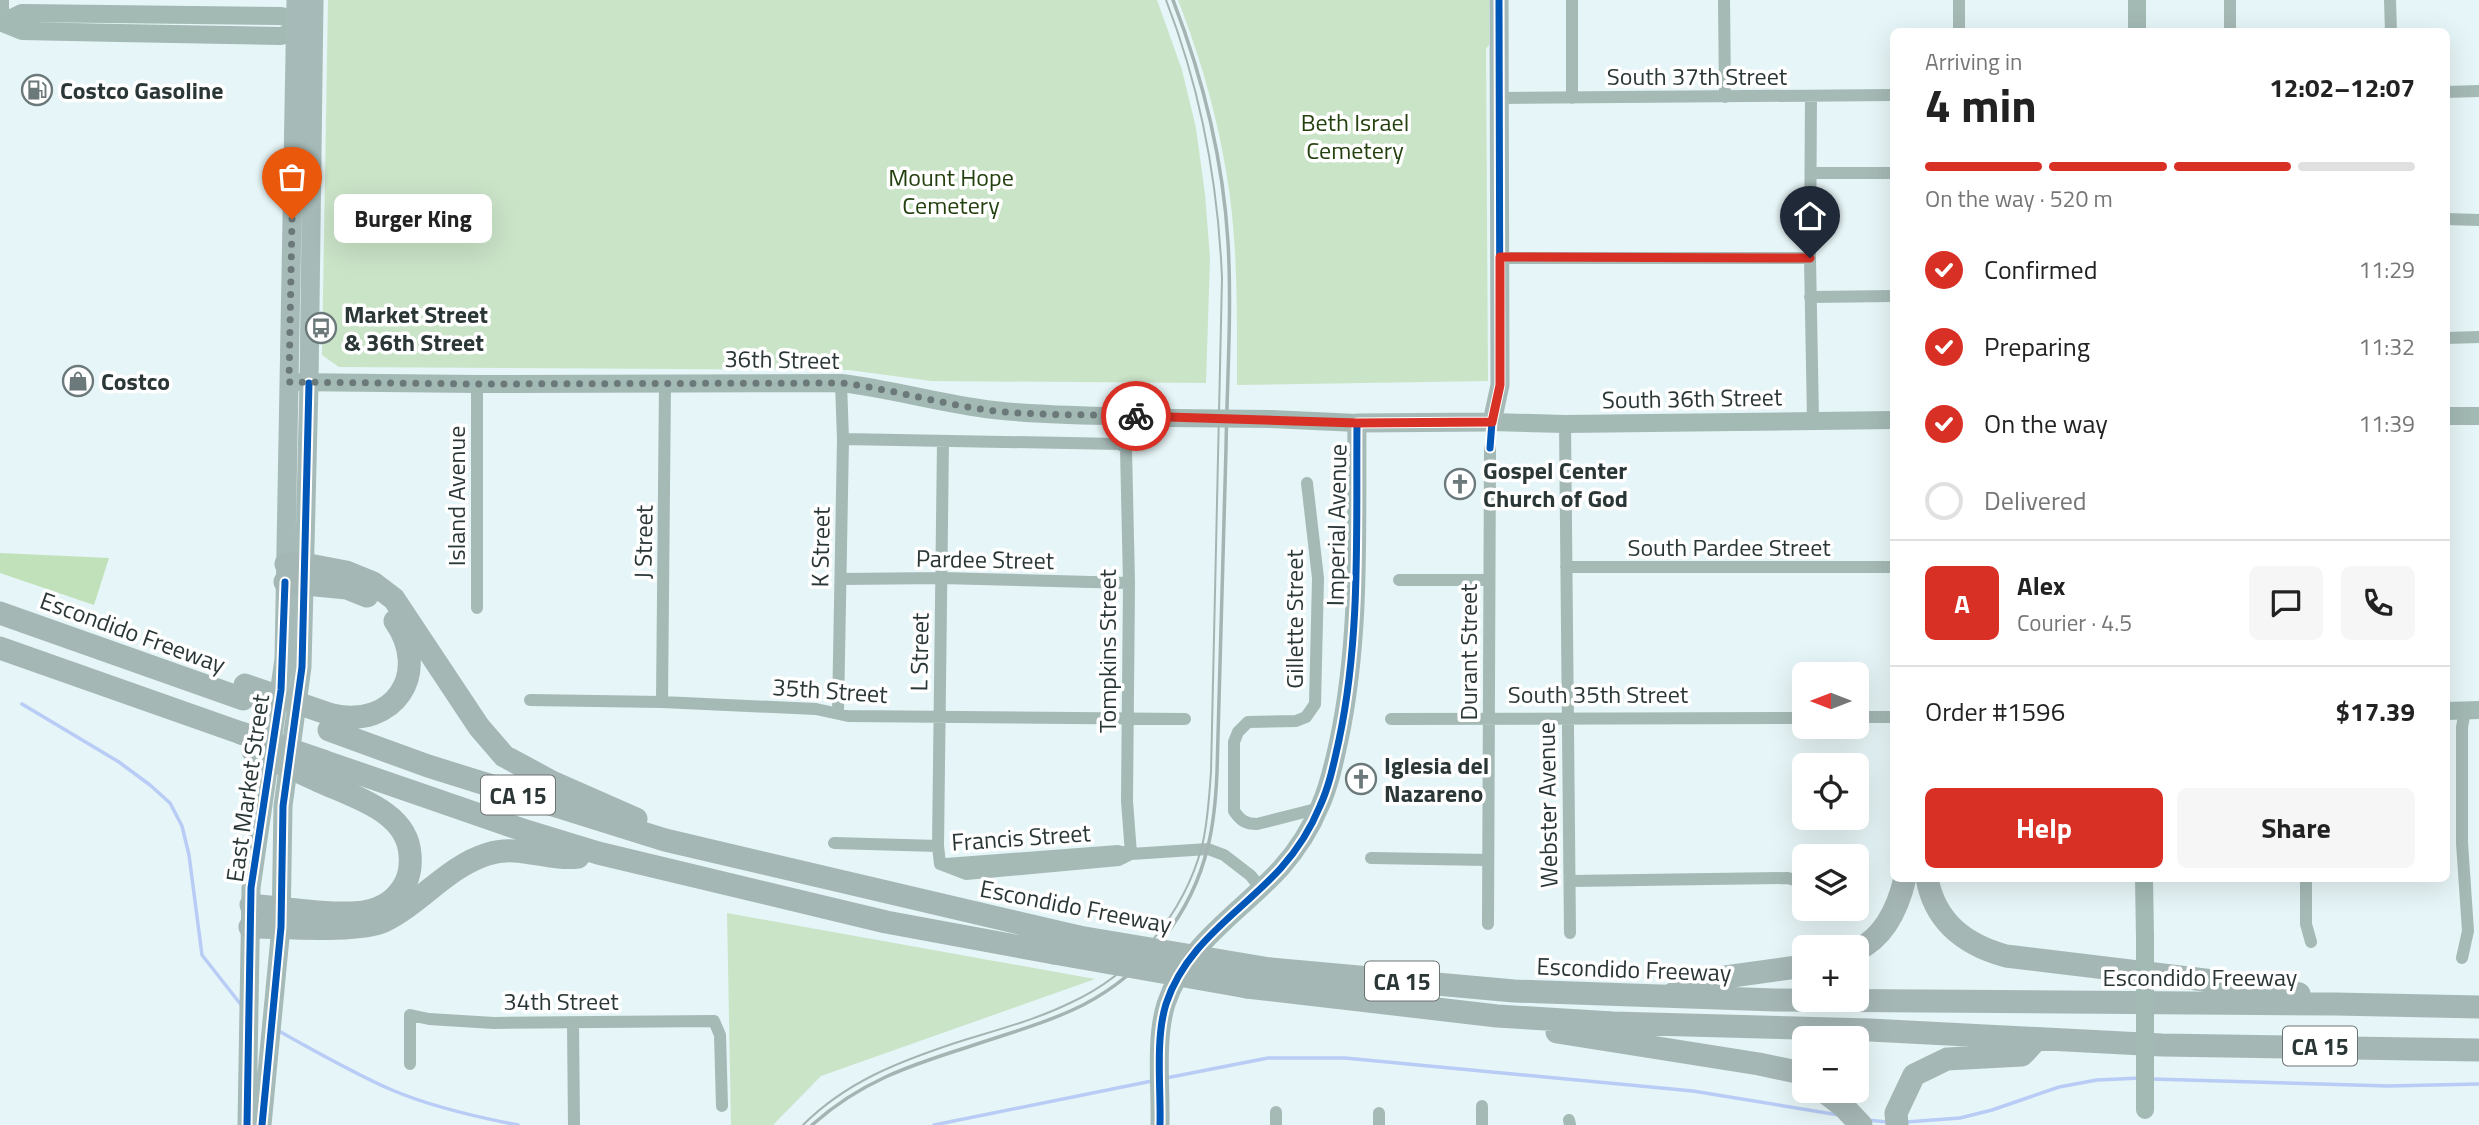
<!DOCTYPE html>
<meta charset="utf-8">
<style>
:root{--surface:#fff;--page:#f6f6f6;--text:#222;--muted:#767676;--line:#e0e0e0;--accent:#d93025}
body{margin:0;font-family:"Titillium Web",sans-serif;background:var(--page);color:var(--text);height:100vh;display:flex;flex-direction:column;font-size:26px;white-space:nowrap}
*{box-sizing:border-box;margin:0}
p{font-size:23px;color:var(--muted)}
.icon{flex:none;width:38px;height:38px;fill:none;stroke:currentColor;stroke-width:2;stroke-linecap:round;stroke-linejoin:round}
.map{position:relative;flex:1;overflow:hidden}
.drawer{position:absolute;left:1890px;top:28px;width:560px;height:854px;display:flex;flex-direction:column;background:var(--surface);border-radius:10px;box-shadow:0 7px 28px #0002}
.drawer>*{flex:none}
.needle{width:46px;rotate:270deg}
.tools{position:absolute;left:1792px;top:662px;display:grid;gap:14px}
.tools a{display:grid;place-items:center;width:77px;height:77px;border-radius:10px;background:var(--surface);box-shadow:0 7px 28px #0002;font-size:35px}
.pin{position:absolute;display:grid;place-items:center;width:60px;height:60px;color:#fff;margin:-72px -30px;border-radius:50% 50% 50% 0;rotate:-45deg;box-shadow:0 0 7px #0007}
.pin .icon{rotate:45deg}
.courier{position:absolute;display:grid;place-items:center;width:70px;height:70px;margin:-35px;border:5px solid #d93025;border-radius:50%;background:#fff;color:#222;box-shadow:0 2px 9px #0007}
.bubble{position:absolute;height:49px;border-radius:10px;background:var(--surface);box-shadow:0 7px 28px #0002;font-size:23px;font-weight:700;line-height:49px;text-align:center}
.head em{font-style:normal;font-weight:700}
.head div{display:flex;flex-direction:column-reverse}
.head{display:flex;align-items:center;justify-content:space-between;height:119px;padding:0 35px}
h1{font-size:46px;font-weight:700;line-height:52px}
.bar{display:grid;grid-template-columns:repeat(4,1fr);gap:10px 7px;align-content:center;height:84px;padding:0 35px}
.bar i{height:9px;border-radius:5px;background:var(--line)}
.bar .current{background:var(--accent)}
.bar p{grid-column:span 4}
.line{display:flex;align-items:center;gap:18px;padding:0 35px;border-top:2px solid var(--line)}
.line div{flex:1}
.round{display:grid;place-items:center;flex:none;width:74px;height:74px;border-radius:10px;background:var(--page)}
ol{padding:0 35px;list-style:none}
li{display:flex;align-items:center;gap:21px;height:77px}
li p{margin-inline-start:auto}
li .icon{padding:7px;border-radius:50%;background:var(--accent);color:#fff;stroke-width:4}
li:last-child{color:var(--muted)}
li i{width:38px;height:38px;border:4px solid var(--line);border-radius:50%}
.cta{display:flex;gap:14px;margin-top:auto;padding:14px 35px}
.cta a{flex:1;height:80px;border-radius:10px;background:var(--accent);color:#fff;font-size:28px;font-weight:700;line-height:80px;text-align:center}
.cta a+a{background:var(--page);color:var(--text)}
.map>svg:first-child{display:block}
.green{fill:#cae4c8}
.forest{fill:#c1e1ba}
.lines{fill:none;stroke-linecap:round;stroke-linejoin:round}
.stream{stroke:#b8ccf6;stroke-width:3.5}
.street{stroke:#a5b9b5;stroke-width:12}
.secondary{stroke:#a3b9b4;stroke-width:18}
.primary{stroke:#a6bab7;stroke-width:19}
.highway{stroke:#a5b7b5;stroke-width:23}
.tram{stroke:#a5b4b2;stroke-width:2}
.rail{stroke:#a5b4b2;stroke-width:3.5}
.secondary-bridge{stroke:#a3b9b4;stroke-width:18}
.highway-bridge{stroke:#a5b7b5;stroke-width:23}
.cycleway-casing{stroke:#fff;stroke-width:11}
.cycleway{stroke:#0057b8;stroke-width:7}
.done{stroke:#6c797a;stroke-width:7;stroke-dasharray:0 12.6}
.route{stroke:#d93025;stroke-width:9}
.labels{text-anchor:middle;dominant-baseline:central;stroke-width:7;stroke-linejoin:round;paint-order:stroke}
.shield{fill:#fff;stroke:#6b7272;stroke-width:2}
.shield-label{font-size:23px;font-weight:bold;fill:#2b3636}
.street-label{font-size:24px;fill:#2b3636;stroke:#fff}
.poi-label{font-size:24px;font-weight:bold;fill:#2b3636;stroke:#fff;text-anchor:start}
.park-label{font-size:24px;fill:#24400e;stroke:#fff}
</style>
<div class="map">
<svg width="2479" height="1125" viewBox="0 0 2479 1125">
<rect width="100%" height="100%" fill="#e6f5f7"/>
<path class="green" d="M328 0H1157L1182 70 1196 128 1205 194 1210 258 1206 383 931 381 849 370 339 367 322 355Z
M1178 0H1489V45L1486 49 1488 381 1237 385C1237 323 1238 259 1230 197 1221 129 1203 64 1178 0Z
M727 913 1095 979 821 1076 773 1125H731Z"/>
<path class="forest" d="M0 553 109 558 94 605 0 573Z"/>
<g class="lines">
<path class="stream" d="M22 704 119 762 150 785 170 803 182 826 189 855 202 955 242 1006
M277 1030C315 1051 353 1073 392 1090 432 1107 476 1117 518 1125
M1166 1078 1268 1058H1345L1693 1091 1839 1115
M2152 1079 2388 1086 2479 1084
M1867 1120 1887 1122
M1906 1122 1960 1118 1992 1110 2059 1087 2097 1080 2141 1078
M934 1125 1152 1081"/>
<path class="street" d="M1572 0V98
M1724 0 1725 97
M1959 0V32
M2230 0V32
M2390 0 2391 32
M3 22V0
M2446 92 2479 91
M1811 96 1810 258 1813 420
M1500 98 1894 95
M1811 173H1894
M2446 219 2479 220
M1500 258H1810
M1810 297 1894 296
M2446 338 2479 337
M1565 424 1570 933
M843 439 1120 444 1126 448 1129 583 1127 801 1131 854
M1307 483 1318 578 1315 704 1306 717 1296 721 1248 722 1238 732 1234 742V811C1241 821 1246 824 1257 824L1320 808
M1566 567H1894
M841 579 942 578 1129 583
M1399 580H1489
M477 608V384
M530 700 662 702 816 709 848 716 1185 719
M662 702 665 383
M838 712 843 439 841 383
M1857 717H1894
M1391 719 1804 718
M834 843 938 846
M1371 858 1488 860
M940 864 938 846 943 441
M940 864 966 874 1119 860 1131 854 1208 849 1224 855 1250 875 1261 888
M946 864 1118 851 1131 854
M2306 878V924L2311 942
M1570 881 1788 878 1804 883
M1488 924 1490 448
M2462 958 2468 931 2462 843V727L2465 711
M573 1023 574 1125
M410 1064V1015L429 1019 494 1023 714 1021 720 1035 722 1106
M1482 1106V1125
M1276 1112V1125
M1379 1113V1125
M1569 1120 1570 1125"/>
<path class="secondary" d="M2137 0V32
M0 22 22 31 119 33 281 36 307 27
M3 22 22 13 281 16 308 23
M289 382 477 384 841 383C892 389 942 404 994 410 1052 417 1113 415 1171 418
M2446 416H2479
M1271 419 1357 423
M1492 422 1565 424 1894 420
M2446 711 2479 710
M2144 878 2145 938"/>
<path class="primary" d="M247 1125 251 888 284 659 296 0
M262 1125 281 927 283 806 302 667 309 383 314 0
M1160 1125C1161 1088 1155 1039 1166 1004 1186 943 1240 913 1281 868 1297 850 1311 828 1320 806 1330 784 1334 762 1339 740 1361 636 1356 528 1357 423L1492 422 1500 385 1499 0"/>
<path class="highway" d="M286 564H304L346 572 373 583 394 599 479 727 504 756 552 782 636 819
M285 582 347 588 367 596
M0 613 243 699
M0 648 241 733
M332 715C395 729 431 673 395 621
M329 730 428 766 665 840 1079 937
M323 761 526 831 598 853 886 922 1054 953
M1927 878C1935 923 1966 945 2006 956L2279 989 2299 994
M251 905C282 908 335 916 364 912 383 909 398 898 406 882 410 873 411 865 410 855 408 811 353 797 319 781
M250 927C282 927 358 933 384 921 421 903 448 866 488 854 519 844 548 861 578 857
M1857 950C1885 937 1898 908 1905 878
M1270 969 1514 991 1775 1000 2335 1004 2479 1007
M1247 987 1497 1016 1613 1023 1870 1030 2162 1045 2479 1050
M1669 996 1696 981 1804 966
M1557 1032 1759 1064 1797 1072 1804 1077
M1822 1090 1843 1106 1861 1125
M1897 1125 1896 1113 1914 1075 1947 1059 2022 1055 2037 1039"/>
<path class="tram" d="M803 1125C846 1082 898 1062 955 1043 993 1031 1033 1021 1070 1003 1134 974 1184 914 1202 846 1208 822 1209 797 1211 772L1222 278C1218 182 1201 90 1166 0"/>
<path class="rail" d="M812 1125C860 1082 908 1066 968 1047 1006 1034 1047 1023 1083 1005 1145 973 1192 914 1208 846 1214 822 1216 797 1217 772 1220 664 1223 557 1226 449 1227 380 1232 311 1228 242 1223 159 1203 78 1173 0"/>
<path class="secondary-bridge" d="M1171 418 1271 419
M2145 938V1110"/>
<path class="highway-bridge" d="M245 685 332 715
M241 733 323 761
M253 751 319 781
M1079 937 1270 969
M1054 953 1247 987"/>
<g class="cycleway-casing">
<path id="cycleway" d="M1490 448 1492 422 1500 385 1499 0
M247 1125 251 888 281 690 285 582
M262 1125 281 927 283 806 302 667 309 383
M1160 1125C1161 1088 1155 1039 1166 1004 1186 943 1240 913 1281 868 1297 850 1311 828 1320 806 1330 784 1334 762 1339 740 1361 636 1356 528 1357 423L1492 422"/>
</g>
<use href="#cycleway" class="cycleway"/>
</g>
<g class="lines">
<path class="done" d="M292 219 289 382 477 384 841 383C893 389 943 405 995 411 1042 416 1090 414 1136 416"/>
<path class="route" d="M1136 416 1357 423 1492 422 1500 385V257L1810 258"/>
</g>
<defs>
<g id="fuel-ring" transform="scale(1.575)"><circle r="9.5" fill="#fff" stroke="#6c797a" stroke-width="1.5"/><path d="M-5.5-6h7V0h2V4h1.3V-2.5L3-4.5l.8-.8L6-3V5H2.5V1h-1V6h-7ZM-4.2-4.7v3.2H.2V-4.7Z" fill="#6c797a"/></g>
<g id="bus-ring" transform="scale(1.575)"><circle r="9.5" fill="#fff" stroke="#6c797a" stroke-width="1.5"/><path d="M-5-6H5V4H4V6H2V4H-2V6H-4V4H-5ZM-3.5-4V0h7V-4ZM-3.5 1.2v1.5H-2V1.2ZM2 1.2v1.5H3.5V1.2Z" fill="#6c797a"/></g>
<g id="shop-ring" transform="scale(1.575)"><circle r="9.5" fill="#fff" stroke="#6c797a" stroke-width="1.5"/><path d="M-5-2.5h2.3a2.7 3.5 0 0 1 5.4 0H5L5.5 6h-11ZM-1.5-2.5h3a1.5 2.3 0 0 0-3 0Z" fill="#6c797a"/></g>
<g id="church-ring" transform="scale(1.575)"><circle r="9.5" fill="#fff" stroke="#6c797a" stroke-width="1.5"/><path d="M-1.2-6h2.4v3.5h3.3v2.4h-3.3V6h-2.4V-.1h-3.3v-2.4h3.3Z" fill="#6c797a"/></g>
</defs>
<g fill-rule="evenodd">
<use href="#fuel-ring" x="37" y="90"/>
<use href="#bus-ring" x="321" y="328"/>
<use href="#shop-ring" x="78" y="381"/>
<use href="#church-ring" x="1460" y="484"/>
<use href="#church-ring" x="1361" y="779"/>
</g>
<g class="labels">
<g class="shield">
<rect x="481" y="775.5" width="74" height="39" rx="5"/>
<rect x="1365" y="961.5" width="74" height="39" rx="5"/>
<rect x="2283" y="1026.5" width="74" height="39" rx="5"/>
</g>
<g class="shield-label">
<text x="518" y="795">CA 15</text>
<text x="1402" y="981">CA 15</text>
<text x="2320" y="1046">CA 15</text>
</g>
<g class="street-label">
<text x="1697" y="76">South 37th Street</text>
<text transform="translate(782 359) rotate(1)">36th Street</text>
<text transform="translate(1692 398) rotate(-1)">South 36th Street</text>
<text transform="translate(456 496) rotate(-90)">Island Avenue</text>
<text transform="translate(1336 525) rotate(-89)">Imperial Avenue</text>
<text transform="translate(643 542) rotate(-89)">J Street</text>
<text transform="translate(820 547) rotate(-89)">K Street</text>
<text x="1729" y="547">South Pardee Street</text>
<text transform="translate(985 559) rotate(1)">Pardee Street</text>
<text transform="translate(1294 619) rotate(-90)">Gillette Street</text>
<text transform="translate(133 632) rotate(20)">Escondido Freeway</text>
<text transform="translate(1107 651) rotate(-90)">Tompkins Street</text>
<text transform="translate(919 652) rotate(-89)">L Street</text>
<text transform="translate(1468 652) rotate(-90)">Durant Street</text>
<text transform="translate(830 690) rotate(4)">35th Street</text>
<text x="1598" y="694">South 35th Street</text>
<text transform="translate(247 788) rotate(-82)">East Market Street</text>
<text transform="translate(1547 805) rotate(-91)">Webster Avenue</text>
<text transform="translate(1021 837) rotate(-4)">Francis Street</text>
<text transform="translate(1076 906) rotate(11)">Escondido Freeway</text>
<text transform="translate(1634 969) rotate(2)">Escondido Freeway</text>
<text x="2200" y="977">Escondido Freeway</text>
<text x="561" y="1001">34th Street</text>
</g>
<g class="poi-label">
<text x="60" y="90">Costco Gasoline</text>
<text x="344" y="314">Market Street<tspan x="344" dy="28">&amp; 36th Street</tspan></text>
<text x="101" y="381">Costco</text>
<text x="1483" y="470">Gospel Center<tspan x="1483" dy="28">Church of God</tspan></text>
<text x="1384" y="765">Iglesia del<tspan x="1384" dy="28">Nazareno</tspan></text>
</g>
<g class="park-label">
<text x="1355" y="122">Beth Israel<tspan x="1355" dy="28">Cemetery</tspan></text>
<text x="951" y="177">Mount Hope<tspan x="951" dy="28">Cemetery</tspan></text>
</g>
</g>
</svg>
<div class="tools">
<a><svg class="needle" viewBox="-14 -14 28 28"><path d="M0-13l5 13h-10z" fill="#e53935"/><path d="M0 13l5-13h-10z" fill="#767676"/></svg></a>
<a><svg class="icon" aria-label="locate" viewBox="0 0 24 24"><circle cx="12" cy="12" r="6"/><path d="M12 2v4M12 18v4M2 12h4M18 12h4"/></svg></a>
<a><svg class="icon" aria-label="layers" viewBox="0 0 24 24"><path d="M12 4l9 5-9 5-9-5zM3 14l9 5 9-5"/></svg></a>
<a>+</a>
<a>−</a>
</div>
<div class="pin" style="left:292px;top:219px;background:#ea580c"><svg class="icon" aria-label="bag" viewBox="0 0 24 24"><path d="M5 8h14l-1 12H6zM9 8a3 3 0 0 1 6 0"/></svg></div>
<div class="pin" style="left:1810px;top:258px;background:#1f2937"><svg class="icon" aria-label="home" viewBox="0 0 24 24"><path d="M3 11l9-7 9 7M6 9v11h12V9"/></svg></div>
<div class="courier" style="left:1136px;top:416px"><svg class="icon" aria-label="bike" viewBox="0 0 24 24"><circle cx="6" cy="16" r="4"/><circle cx="18" cy="16" r="4"/><path d="M6 16l4-8h5l3 8M10 8l3 8H6M13 5h3"/></svg></div>
<div class="bubble" style="left:334px;top:194px;width:158px">Burger King</div>
<section class="drawer">
<div class="head"><div><h1>4 min</h1><p>Arriving in</p></div><em>12:02–12:07</em></div>
<div class="bar"><i class="current"></i><i class="current"></i><i class="current"></i><i></i><p>On the way · 520 m</p></div>
<ol>
<li><svg class="icon" aria-label="check" viewBox="0 0 24 24"><path d="M5 12l5 5 9-10"/></svg>Confirmed<p>11:29</p></li>
<li><svg class="icon" aria-label="check" viewBox="0 0 24 24"><path d="M5 12l5 5 9-10"/></svg>Preparing<p>11:32</p></li>
<li><svg class="icon" aria-label="check" viewBox="0 0 24 24"><path d="M5 12l5 5 9-10"/></svg>On the way<p>11:39</p></li>
<li><i></i>Delivered</li>
</ol>
<div class="line" style="height:126px"><b class="round" style="background:var(--accent);color:#fff">A</b><div><b>Alex</b><p>Courier · 4.5</p></div><a class="round"><svg class="icon" aria-label="chat" viewBox="0 0 24 24"><path d="M4 5h16v11H9l-5 4z"/></svg></a><a class="round"><svg class="icon" aria-label="phone" viewBox="0 0 24 24"><path d="M5 4h4l2 5-3 2q2 4 5 5l2-3 5 2v4C11 20 4 13 5 4z"/></svg></a></div>
<div class="line" style="height:91px"><div>Order #1596</div><b>$17.39</b></div>
<div class="cta"><a>Help</a><a>Share</a></div>
</section>
</div>
